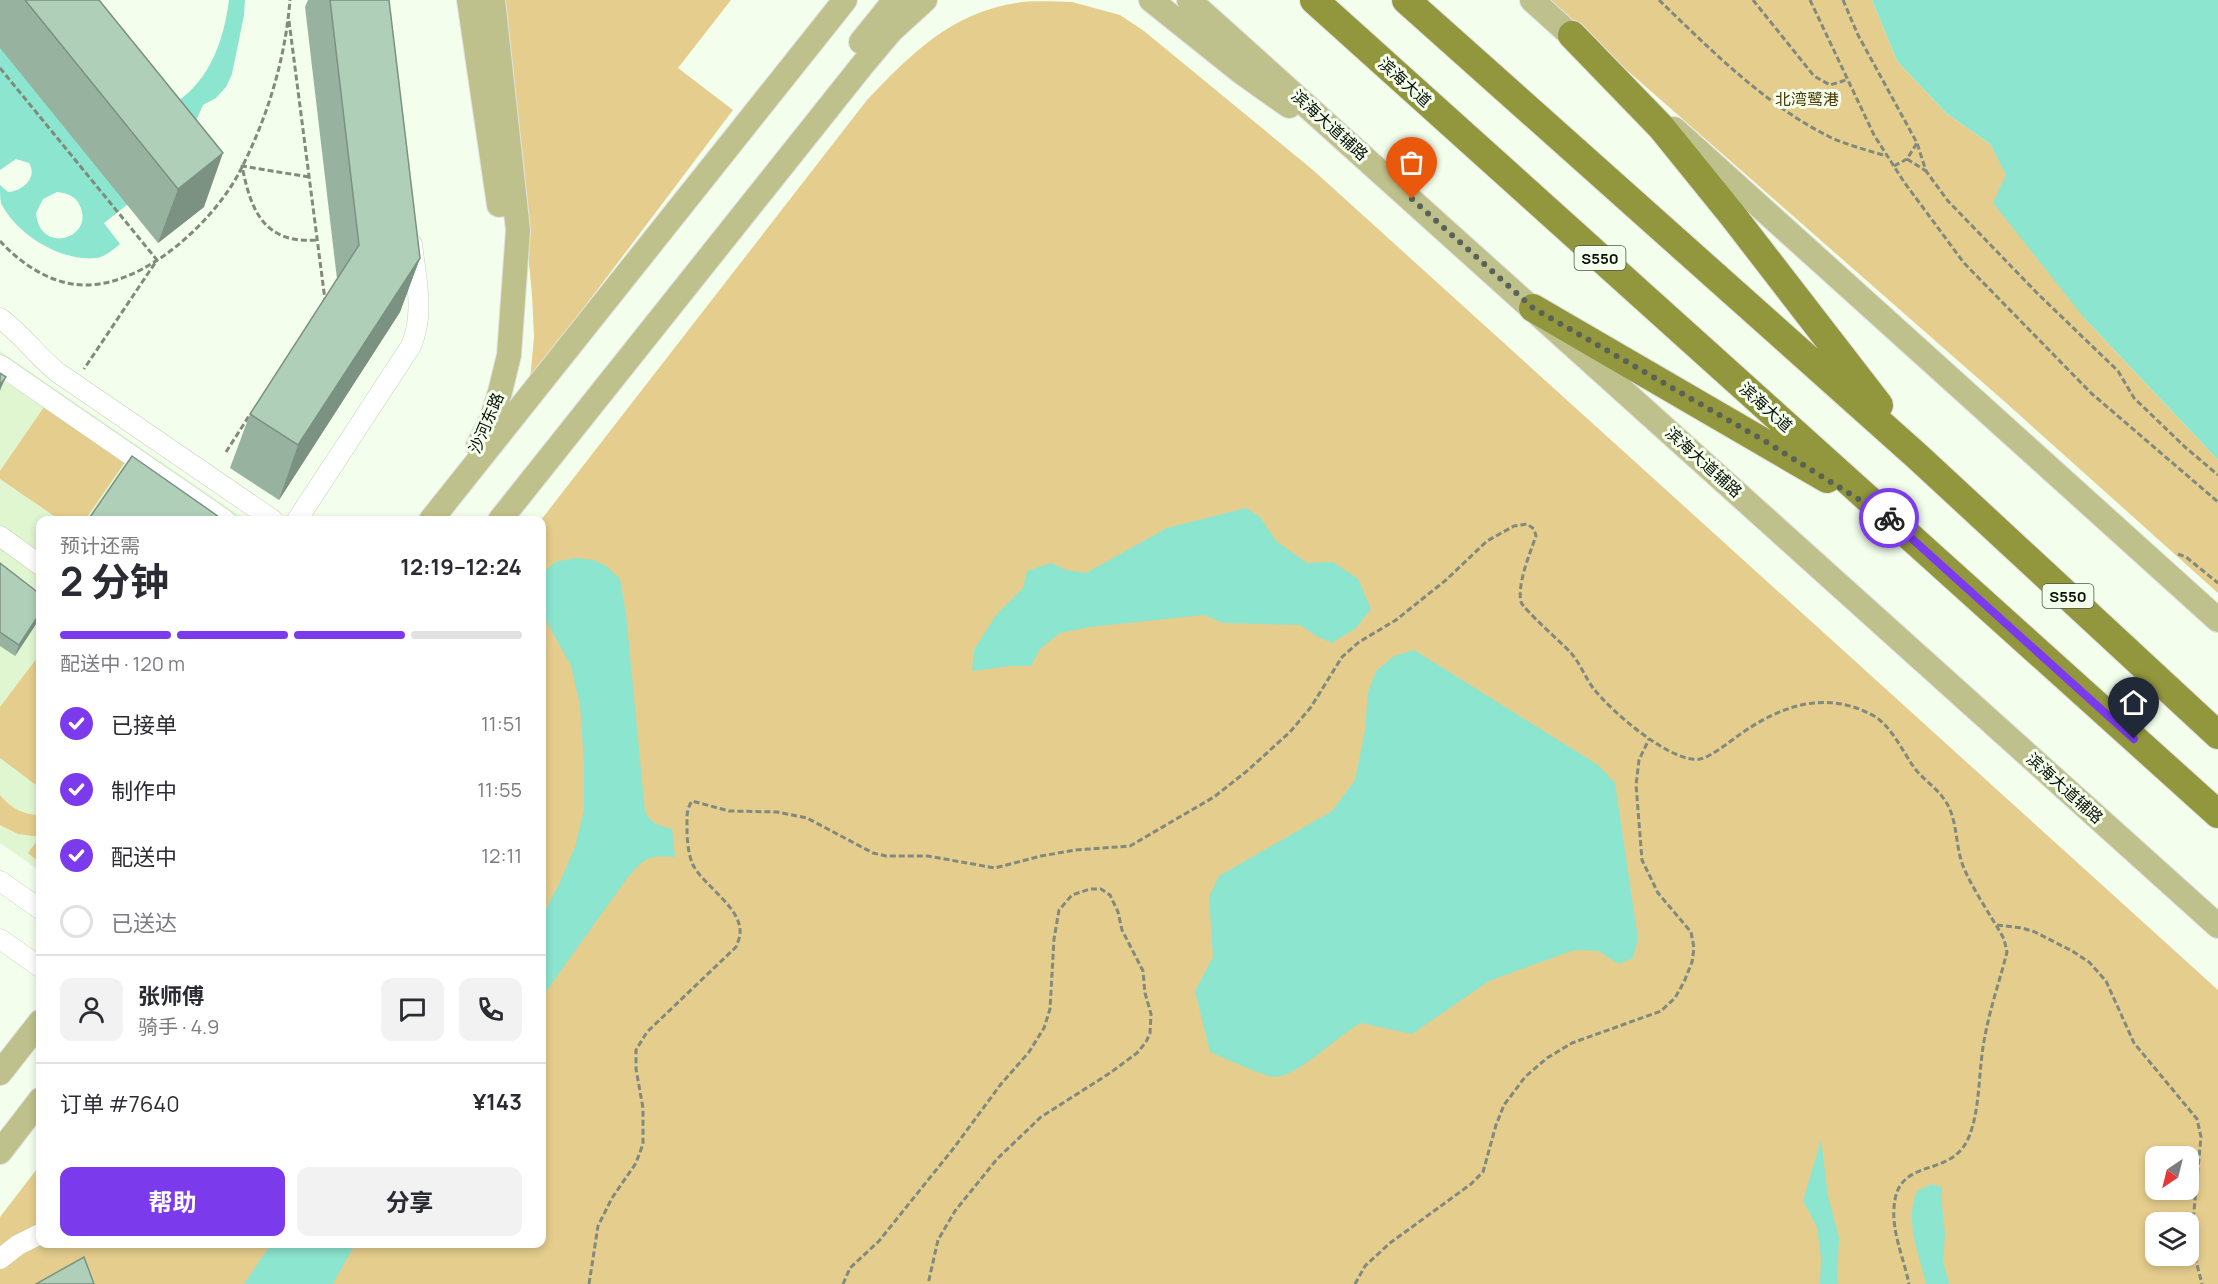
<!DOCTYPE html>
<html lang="zh">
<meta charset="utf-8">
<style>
:root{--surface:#fff;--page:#f2f2f3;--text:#2b2b33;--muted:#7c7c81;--line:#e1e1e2;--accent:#7c3aed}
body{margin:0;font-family:Manrope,"Noto Sans SC",sans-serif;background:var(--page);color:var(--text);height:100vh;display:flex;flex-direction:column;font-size:22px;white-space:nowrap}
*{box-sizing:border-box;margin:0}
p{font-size:20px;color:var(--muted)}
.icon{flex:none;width:33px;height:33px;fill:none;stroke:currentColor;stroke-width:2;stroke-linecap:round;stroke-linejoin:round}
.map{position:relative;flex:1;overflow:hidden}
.panel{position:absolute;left:36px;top:516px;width:510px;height:732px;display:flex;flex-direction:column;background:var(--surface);border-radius:12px;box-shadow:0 3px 9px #0003}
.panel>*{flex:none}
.needle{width:39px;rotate:215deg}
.fabs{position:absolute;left:2145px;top:1146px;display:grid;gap:12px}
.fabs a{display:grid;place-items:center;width:54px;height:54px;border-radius:12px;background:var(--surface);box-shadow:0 3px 9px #0003;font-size:30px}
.pin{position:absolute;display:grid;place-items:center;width:51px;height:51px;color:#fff;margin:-62px -26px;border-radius:50% 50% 50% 0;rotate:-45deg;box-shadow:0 0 6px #0007}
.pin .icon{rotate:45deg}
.courier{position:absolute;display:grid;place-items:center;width:60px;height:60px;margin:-30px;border:4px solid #7c3aed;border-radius:50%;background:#fff;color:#222;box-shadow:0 2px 8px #0007}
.summary em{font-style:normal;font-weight:700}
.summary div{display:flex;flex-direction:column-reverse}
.summary{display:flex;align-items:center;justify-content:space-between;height:102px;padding:0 24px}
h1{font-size:39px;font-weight:700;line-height:45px}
.bar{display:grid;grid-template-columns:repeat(4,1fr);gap:9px 6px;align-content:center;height:72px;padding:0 24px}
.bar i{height:8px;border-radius:4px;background:var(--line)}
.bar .selected{background:var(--accent)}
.bar p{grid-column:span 4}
.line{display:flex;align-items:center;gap:15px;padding:0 24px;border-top:2px solid var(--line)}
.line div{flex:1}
.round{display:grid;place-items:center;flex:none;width:63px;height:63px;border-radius:12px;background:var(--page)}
ol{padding:0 24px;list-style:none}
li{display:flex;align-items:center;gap:18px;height:66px}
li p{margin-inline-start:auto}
li .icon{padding:6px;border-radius:50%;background:var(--accent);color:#fff;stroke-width:4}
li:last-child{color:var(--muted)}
li i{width:33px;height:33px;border:3px solid var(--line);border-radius:50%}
.action{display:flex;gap:12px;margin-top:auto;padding:12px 24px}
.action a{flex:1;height:69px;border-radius:12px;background:var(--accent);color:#fff;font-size:24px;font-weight:700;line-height:69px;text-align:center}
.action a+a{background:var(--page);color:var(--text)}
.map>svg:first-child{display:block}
.built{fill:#e0f6d1}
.green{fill:#e5cd8d;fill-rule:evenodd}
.water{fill:#8ce5cf;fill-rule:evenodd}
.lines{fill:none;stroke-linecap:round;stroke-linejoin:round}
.minor-casing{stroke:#c1d3b5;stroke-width:21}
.major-casing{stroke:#e1e2e1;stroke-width:26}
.highway-casing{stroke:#e1e2e1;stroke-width:30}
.path{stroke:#818a7c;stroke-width:3;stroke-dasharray:6 3;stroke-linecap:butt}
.minor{stroke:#fff;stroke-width:20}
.major{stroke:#bec18b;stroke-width:24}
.highway{stroke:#92973e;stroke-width:28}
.wall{fill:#97b29f}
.shaded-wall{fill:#7b9182}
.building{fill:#b0cfb9;stroke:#7b9182;stroke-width:1.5}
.done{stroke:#5a6256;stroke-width:6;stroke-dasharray:0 10.8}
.route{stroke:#7c3aed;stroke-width:8}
.labels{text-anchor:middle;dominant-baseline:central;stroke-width:6;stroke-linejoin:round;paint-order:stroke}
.shield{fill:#f3feec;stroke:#4e564a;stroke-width:1.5}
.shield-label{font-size:15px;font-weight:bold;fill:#080e05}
.street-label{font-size:16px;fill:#080e05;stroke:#f3feec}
.park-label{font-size:16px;fill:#493800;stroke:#f3feec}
</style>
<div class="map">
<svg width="2218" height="1284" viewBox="0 0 2218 1284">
<rect width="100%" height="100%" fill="#f3feec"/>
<path class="built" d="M0 351 246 520H40V871L0 843Z"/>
<path class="green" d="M504 0H731L678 68 733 110 530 379 534 337 532 295Z
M1547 0H1872L1897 61 1946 113 1990 144 2085 319 2218 460V593L2005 402Z
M1072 2 1120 15 1144 31 1313 170 2218 990V1284H0V1217L40 1165V1244H542L541 520 867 100C911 54 951 13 1016 3 1034 0 1054 2 1072 2ZM2156 1156H2188V1190H2156ZM2156 1222H2188V1256H2156Z
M44 407 125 462 85 520H60L0 479V471Z
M40 654V788L0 758V707Z
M0 795C10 808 24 815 40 815V863L28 853 40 837 18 834 0 825Z"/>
<path class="water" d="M0 0 178 101C211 78 224 39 229 0H245L244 15 232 74 226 87 216 98 203 105 176 166 104 223 120 244C113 250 105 257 96 258 61 262 16 234 1 203 0 198 0 191 0 185L8 192C23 191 38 177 29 163L16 159 0 170ZM57 192C67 193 76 196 80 206 95 238 40 256 36 213L43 199Z
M1872 0H2218V460L2085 319 1993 203 2006 175 1990 144 1946 113 1897 61Z
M1246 508 1260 517 1276 541 1307 563 1333 562 1358 579 1371 609 1356 628 1332 643 1316 636 1300 625 1223 623 1204 615 1090 627 1060 633 1040 649 1031 666H1011L972 671 974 650 996 615 1023 588 1027 571 1051 563 1066 570 1086 573 1167 528Z
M576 558 593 560 606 566 620 579 626 614 645 812C651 824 660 826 672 829L675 857C648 855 646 857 628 877L542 997V916L559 884 575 847 584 810V763L580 705 571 666 544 617 542 607V583L545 571 555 562Z
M1414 650 1598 765 1615 783 1638 939 1633 958 1619 964 1598 951 1574 950 1489 981 1412 1034 1361 1023C1338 1035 1299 1076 1275 1077 1264 1077 1223 1057 1210 1052L1195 991 1213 957 1209 897 1219 876 1332 811 1355 780 1365 730 1368 692 1376 671 1394 656Z
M1821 1140 1828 1196 1839 1238 1837 1277 1838 1284H1820L1821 1258 1817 1227 1803 1201Z
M1931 1184 1942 1187V1206L1945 1234 1943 1261 1949 1284H1926C1919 1253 1904 1222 1917 1191Z
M271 1244H355L333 1284H244Z"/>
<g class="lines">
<g class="minor-casing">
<path id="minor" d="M0 318C22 334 36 355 57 372L273 520
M0 365 225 520
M297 520 411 346C425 313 416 279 412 244
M0 536 40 565
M0 881 40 909
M0 939 40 967
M0 1259 18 1245 40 1234"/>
</g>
<g class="major-casing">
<path id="major" d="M469 0 499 205
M1151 0 1241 72 1289 106
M1189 0 2218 926
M1532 0 1584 47
M861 42 895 0
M1674 129 2218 620
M478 446 491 420 500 392 509 355 518 230 493 0
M431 520 845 0
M500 520 864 63 891 31 925 0
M0 1073 40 1022
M0 1152 40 1100"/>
</g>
<g class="highway-casing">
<path id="highway" d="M1314 0 2218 814
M1406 0 1918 457 2218 735
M1572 35 1661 127 1733 216 1879 405
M1533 308 1827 479"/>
</g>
<path class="path" d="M1659 0C1710 49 1765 105 1830 137 1847 145 1867 150 1886 156
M1753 0 1814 76 1830 85 1846 80
M1810 0 1874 135 1904 182 1964 263 2091 393 2218 502
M1843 0 1858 35 1917 143 1926 171 1948 201 2038 294 2118 371 2134 398 2185 447 2218 475
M289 21 325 300 323 302
M0 68 157 260 84 369
M1907 159 1926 171
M1894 166 1907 159 1917 143
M309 177 242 166C251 211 264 244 317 240
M0 241C22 265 54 286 87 285 146 284 212 223 239 173 267 119 285 61 290 0
M226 452 249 416
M2178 554 2186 557 2218 583
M1997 925 2022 928 2035 932 2072 951 2089 962 2106 981 2134 1043 2197 1119 2201 1137 2191 1242 2202 1284
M589 1284 598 1226 612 1198 636 1163 643 1144V1108L636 1069V1050L647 1032 736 947C738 942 740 937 740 933 742 908 704 886 693 865 688 854 687 839 687 828 687 817 686 810 692 801L729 811 777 812 807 818 873 853 886 856H928L995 868 1041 856 1076 850 1130 846 1214 797 1247 771 1290 732 1311 707 1342 657 1359 642 1396 620 1446 580 1487 541 1514 526 1527 524 1534 529 1536 536C1530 553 1517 584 1521 602 1523 609 1563 644 1571 653 1580 663 1585 677 1593 688 1610 710 1671 764 1700 759 1711 757 1729 742 1739 735 1780 706 1826 689 1874 716 1891 726 1902 750 1913 766 1921 778 1935 786 1944 799 1957 817 1955 839 1961 860 1968 883 1992 917 2004 939L2007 952C2000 980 1990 1008 1985 1036 1978 1068 1981 1110 1968 1139 1949 1180 1897 1155 1894 1208 1892 1233 1904 1259 1909 1284
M843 1284 850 1268 879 1241 953 1149 1001 1084 1029 1052 1044 1028 1050 1009 1054 939 1059 910 1072 895 1090 889H1101L1110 895 1118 912 1122 930 1143 971 1145 993 1151 1014 1150 1033 1146 1042 1137 1053 1110 1073 1041 1117 997 1159 955 1211 938 1240 928 1284
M1355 1284 1365 1266 1390 1243 1471 1184 1483 1172 1496 1125 1504 1105 1525 1077 1547 1058 1572 1043 1661 1011 1675 998 1684 982 1692 962 1694 948 1691 932 1658 893 1642 860 1636 785 1639 760 1649 739"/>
<use href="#minor" class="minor"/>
<use href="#major" class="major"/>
<use href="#highway" class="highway"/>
</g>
<path class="wall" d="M0 0H99L204 207 158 243 0 48Z
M308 0H389L420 258 400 312 279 500 230 468 250 414 337 279 305 7Z
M0 563 40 594V618L15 656 0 646Z"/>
<path class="shaded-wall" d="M223 153 204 207 158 243 178 189Z
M420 258 400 312 279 500 298 445Z
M6 377 1 388 0 391V385Z
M40 613V618L15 656 19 645Z"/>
<path class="building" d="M25 0H99L223 153 178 189Z
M330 0H389L420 258 298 445 250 414 359 245Z
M0 373 6 377 0 385Z
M132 456 222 519 233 520H88Z
M0 563 40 594V613L19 645 0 632Z
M84 1257 94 1284H36Z"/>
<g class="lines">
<path class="done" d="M1412 199 1533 308 1763 440 1889 518"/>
<path class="route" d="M1889 518 2134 739"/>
</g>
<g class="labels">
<g class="shield">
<rect x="1574.5" y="246" width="51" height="24" rx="4.5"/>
<rect x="2042.5" y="584" width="51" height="24" rx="4.5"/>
</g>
<g class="shield-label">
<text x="1600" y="258">S550</text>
<text x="2068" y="596">S550</text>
</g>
<g class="street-label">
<text transform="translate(1405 82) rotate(42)">滨海大道</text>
<text transform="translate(1330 125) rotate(42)">滨海大道辅路</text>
<text transform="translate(1766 407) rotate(42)">滨海大道</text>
<text transform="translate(486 423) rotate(-67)">沙河东路</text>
<text transform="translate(1704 462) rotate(42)">滨海大道辅路</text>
<text transform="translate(2065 788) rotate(42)">滨海大道辅路</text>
</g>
<g class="park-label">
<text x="1807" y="99">北湾鹭港</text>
</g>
</g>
</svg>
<div class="fabs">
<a><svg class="needle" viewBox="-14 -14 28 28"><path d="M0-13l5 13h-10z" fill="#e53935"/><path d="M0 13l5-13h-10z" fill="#7c7c81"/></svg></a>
<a><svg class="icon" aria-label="layers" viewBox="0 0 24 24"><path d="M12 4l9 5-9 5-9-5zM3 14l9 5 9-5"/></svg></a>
</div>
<div class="pin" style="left:1412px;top:199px;background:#ea580c"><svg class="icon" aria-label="bag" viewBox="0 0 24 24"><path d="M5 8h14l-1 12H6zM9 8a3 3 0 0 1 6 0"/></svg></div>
<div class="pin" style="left:2134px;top:739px;background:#1f2937"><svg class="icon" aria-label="home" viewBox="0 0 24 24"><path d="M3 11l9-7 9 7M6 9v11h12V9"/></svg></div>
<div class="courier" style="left:1889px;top:518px"><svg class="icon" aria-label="bike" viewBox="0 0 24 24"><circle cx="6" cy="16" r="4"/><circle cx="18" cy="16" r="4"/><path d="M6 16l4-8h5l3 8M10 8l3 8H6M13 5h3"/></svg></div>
<section class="panel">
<div class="summary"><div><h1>2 分钟</h1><p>预计还需</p></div><em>12:19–12:24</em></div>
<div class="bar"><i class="selected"></i><i class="selected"></i><i class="selected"></i><i></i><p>配送中 · 120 m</p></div>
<ol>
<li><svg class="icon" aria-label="check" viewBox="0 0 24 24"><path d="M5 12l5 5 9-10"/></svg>已接单<p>11:51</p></li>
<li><svg class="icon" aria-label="check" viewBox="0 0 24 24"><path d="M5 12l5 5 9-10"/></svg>制作中<p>11:55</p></li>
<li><svg class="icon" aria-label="check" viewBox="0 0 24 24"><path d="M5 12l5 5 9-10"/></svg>配送中<p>12:11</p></li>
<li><i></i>已送达</li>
</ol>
<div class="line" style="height:108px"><a class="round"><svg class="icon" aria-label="person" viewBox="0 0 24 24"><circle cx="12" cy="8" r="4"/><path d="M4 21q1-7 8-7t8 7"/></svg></a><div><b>张师傅</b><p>骑手 · 4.9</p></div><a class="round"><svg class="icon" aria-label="chat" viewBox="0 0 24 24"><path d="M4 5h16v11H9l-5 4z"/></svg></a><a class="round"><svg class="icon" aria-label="phone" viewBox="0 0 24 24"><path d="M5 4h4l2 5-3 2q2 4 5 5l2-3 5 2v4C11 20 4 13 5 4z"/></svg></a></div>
<div class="line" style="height:78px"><div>订单 #7640</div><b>¥143</b></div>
<div class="action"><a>帮助</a><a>分享</a></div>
</section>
</div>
